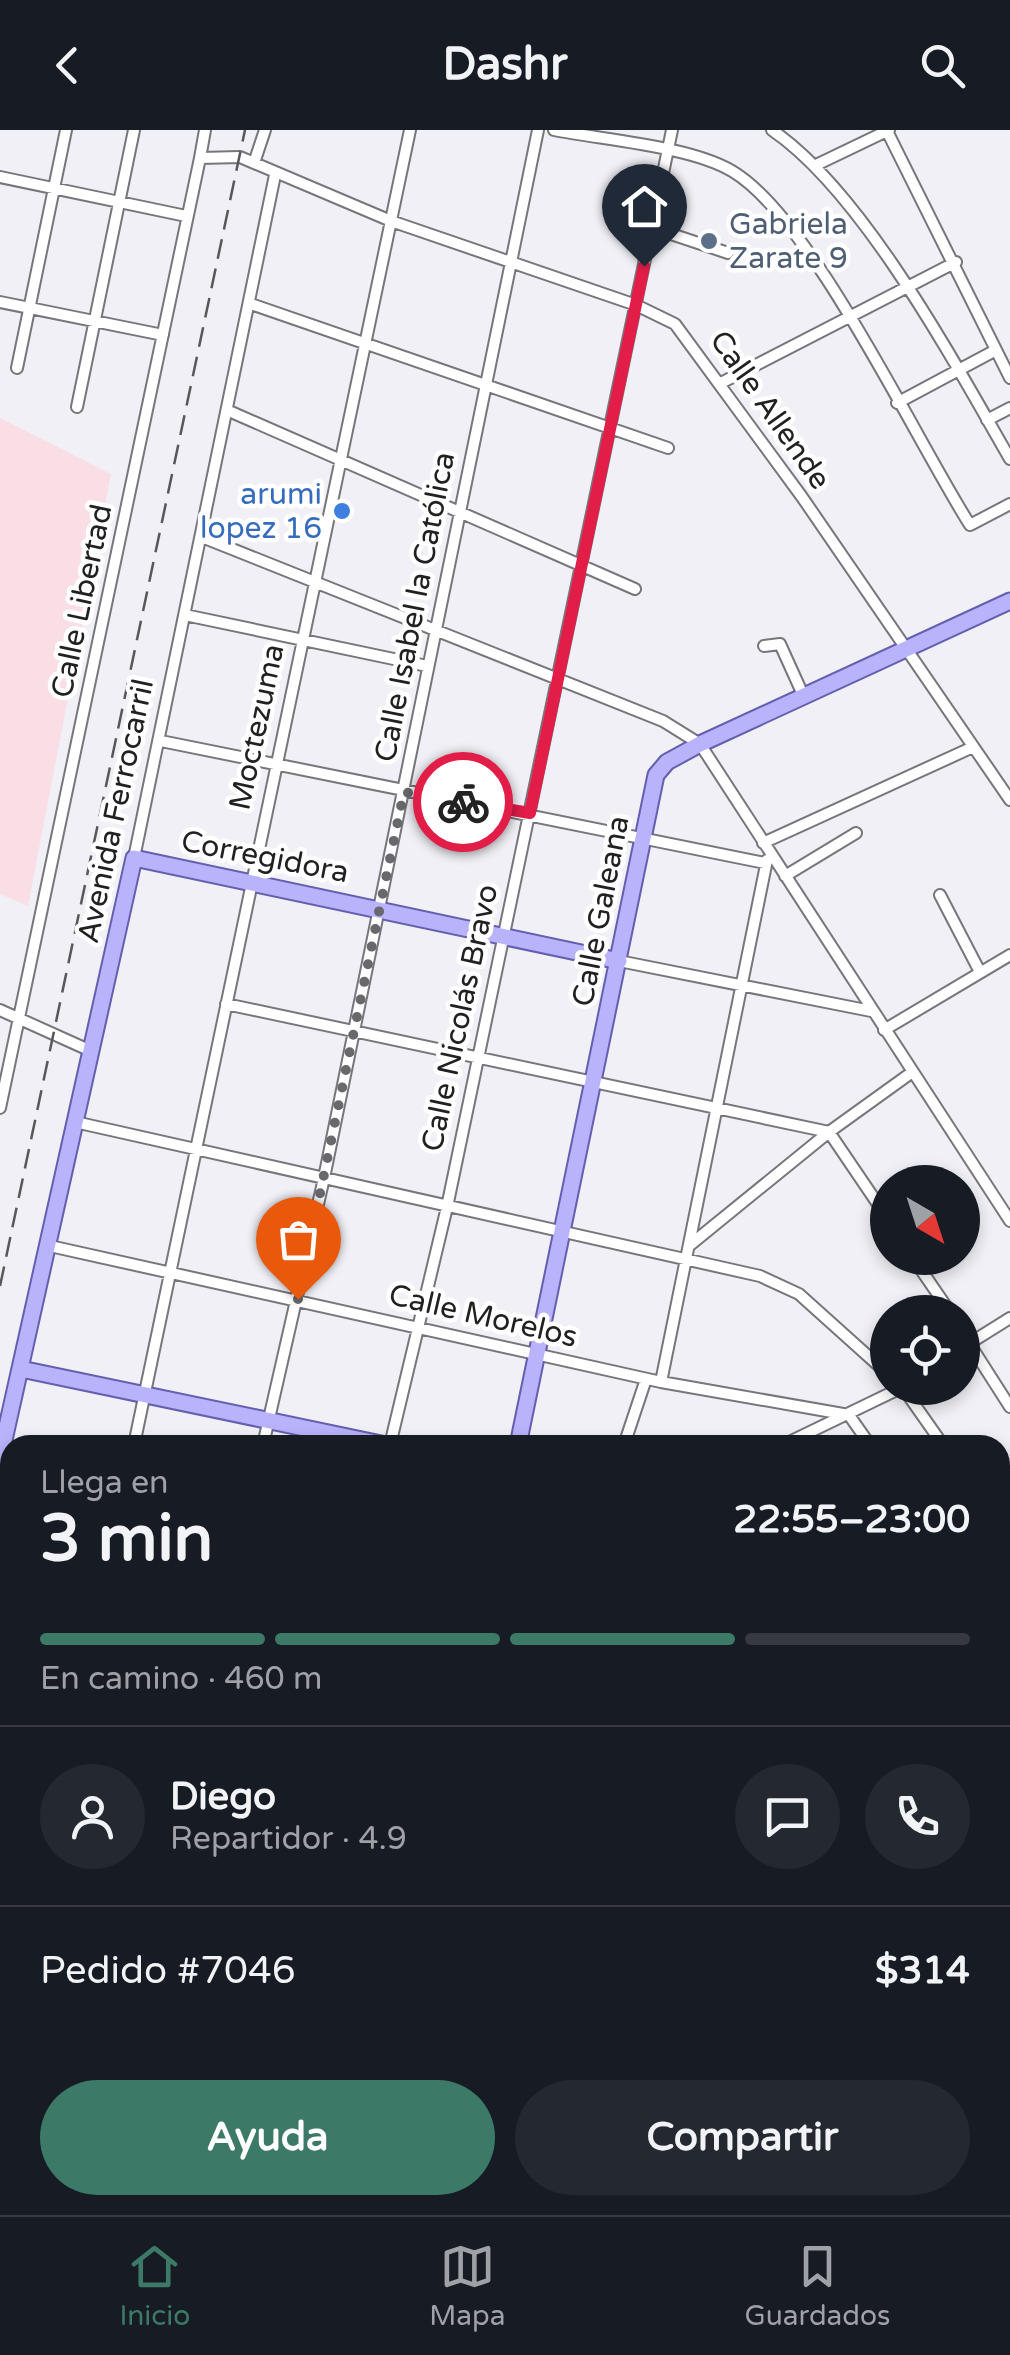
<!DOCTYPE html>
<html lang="es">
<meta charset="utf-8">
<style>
:root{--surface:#171b24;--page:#242831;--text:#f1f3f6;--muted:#9ea1a6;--line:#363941;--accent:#3c7a67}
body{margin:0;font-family:"Varela Round",sans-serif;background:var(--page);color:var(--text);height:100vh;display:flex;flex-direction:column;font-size:38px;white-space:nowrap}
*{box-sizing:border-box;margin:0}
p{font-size:32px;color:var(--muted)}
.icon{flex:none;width:55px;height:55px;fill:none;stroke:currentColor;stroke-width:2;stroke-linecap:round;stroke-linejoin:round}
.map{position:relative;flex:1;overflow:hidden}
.side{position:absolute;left:0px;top:1305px;width:1010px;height:780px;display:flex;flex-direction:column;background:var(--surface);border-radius:30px 30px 0 0;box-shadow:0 5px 15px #0003}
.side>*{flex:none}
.needle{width:65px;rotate:141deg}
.tools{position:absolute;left:870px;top:1035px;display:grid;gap:20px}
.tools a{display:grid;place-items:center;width:110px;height:110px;border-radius:50%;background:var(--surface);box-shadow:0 5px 15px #0003;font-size:50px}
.pin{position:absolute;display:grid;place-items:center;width:85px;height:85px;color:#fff;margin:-102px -42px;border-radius:50% 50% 50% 0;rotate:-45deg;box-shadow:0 0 10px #0007}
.pin .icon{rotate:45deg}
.courier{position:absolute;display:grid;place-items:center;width:100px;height:100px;margin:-50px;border:8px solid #e11d48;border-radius:50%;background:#fff;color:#222;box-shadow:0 2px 12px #0007}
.overview em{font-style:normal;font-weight:800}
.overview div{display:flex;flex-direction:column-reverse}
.overview{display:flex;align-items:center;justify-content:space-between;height:170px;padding:0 40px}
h1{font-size:65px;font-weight:800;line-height:75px}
.bar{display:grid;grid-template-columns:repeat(4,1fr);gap:15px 10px;align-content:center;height:120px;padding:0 40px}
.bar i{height:12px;border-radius:8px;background:var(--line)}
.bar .on{background:var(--accent)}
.bar p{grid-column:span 4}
.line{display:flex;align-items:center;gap:25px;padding:0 40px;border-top:2px solid var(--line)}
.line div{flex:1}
.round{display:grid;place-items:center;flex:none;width:105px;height:105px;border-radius:52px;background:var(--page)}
.cta{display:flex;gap:20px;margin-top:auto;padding:20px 40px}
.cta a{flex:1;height:115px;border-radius:60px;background:var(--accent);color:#fff;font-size:40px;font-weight:800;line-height:115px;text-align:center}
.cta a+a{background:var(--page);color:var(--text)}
header{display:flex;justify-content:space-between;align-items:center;height:130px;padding:0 40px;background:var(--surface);font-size:45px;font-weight:800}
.dock{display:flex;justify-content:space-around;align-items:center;height:140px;border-top:2px solid var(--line);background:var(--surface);font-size:28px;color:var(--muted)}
.dock a{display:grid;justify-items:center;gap:5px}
.dock .on{color:var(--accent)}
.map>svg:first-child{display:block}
.education{fill:#f9dfe5}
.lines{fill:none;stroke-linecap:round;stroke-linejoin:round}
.river{stroke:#b2e2e9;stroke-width:15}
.minor-casing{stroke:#76767b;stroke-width:14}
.tertiary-casing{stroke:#76767b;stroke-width:16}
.primary-casing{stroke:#645fae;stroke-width:19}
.minor{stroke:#fff;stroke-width:10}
.tertiary{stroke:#fff;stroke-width:12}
.primary{stroke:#b8b3fb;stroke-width:15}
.rail{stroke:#58585c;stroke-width:2.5;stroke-dasharray:20 10;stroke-linecap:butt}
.done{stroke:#69696d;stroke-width:10;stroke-dasharray:0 18}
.route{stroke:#e11d48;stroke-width:12}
.service-dot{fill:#5c6f8a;stroke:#fff;stroke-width:4}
.shop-dot{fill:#3f7fe0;stroke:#fff;stroke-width:4}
.labels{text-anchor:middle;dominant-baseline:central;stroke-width:9;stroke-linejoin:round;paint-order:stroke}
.service-label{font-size:30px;fill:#4e5e75;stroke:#fff;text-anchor:start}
.street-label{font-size:30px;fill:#212123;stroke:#fff}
.shop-label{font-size:30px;fill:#366cbe;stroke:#fff;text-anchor:end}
</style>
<header><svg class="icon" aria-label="back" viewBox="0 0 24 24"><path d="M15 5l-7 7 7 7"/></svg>Dashr<svg class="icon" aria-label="search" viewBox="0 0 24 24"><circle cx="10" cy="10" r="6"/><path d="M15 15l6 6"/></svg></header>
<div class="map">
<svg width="1010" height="2085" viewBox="0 0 1010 2085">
<rect width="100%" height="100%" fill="#f0f0f6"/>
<path class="education" d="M0 288 111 344 28 776 0 764Z"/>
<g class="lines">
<path class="river" d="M0 1820 10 1815
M1000 1988 1010 2004"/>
<g class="minor-casing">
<path id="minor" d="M554 0C604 10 690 16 732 41 812 88 915 309 970 395L1010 374
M772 0C863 62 954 232 1010 329
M887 1 1010 248
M200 28 205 0
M254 33 265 0
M816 35 889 0
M0 47 186 86
M653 98 728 123
M0 172 163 205
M251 174 668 318
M17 238 66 0
M719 254 956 132
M897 273 996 220
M77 277 134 0
M229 281 635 459
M987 290 1010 278
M202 407 663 591 700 614 1010 1091
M185 485 427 536
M764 516 780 514 804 567
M161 611 765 733
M763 713 973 617
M134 728 275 45
M785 746 856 703
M940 765 980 842
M619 831 871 881
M226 874 829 1002 888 1089
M0 880 91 921
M884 900 1010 825
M0 978 200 28 240 27 391 91 636 175 675 194 802 367 1010 670
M75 992 760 1146 799 1164 888 1244
M690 1115 829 1002 911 943
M50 1116 661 1252 849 1285 870 1315
M913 1128 950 1182
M962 1202 1010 1277
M962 1218 1010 1188
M661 1252 767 730
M903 1258 943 1315
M134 1315 410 0
M263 1315 324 1048 538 0
M390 1315 447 1077 672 0
M624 1315 646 1249
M783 1315 901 1258
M1000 1396 1010 1411
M0 1422 10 1425
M1000 1451 1010 1443
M1000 1502 1010 1516
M0 1583 10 1584
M1000 1629 1010 1642
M1000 1678 1010 1670
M1000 1740 1010 1732
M1000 1782 1010 1790
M495 2075 505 2085
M708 2075 715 2085
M29 2082 31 2085"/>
</g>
<g class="tertiary-casing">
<path id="tertiary" d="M1000 1567 1010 1573"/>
</g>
<g class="primary-casing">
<path id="primary" d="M21 1239 386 1315
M518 1315 656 645 667 632 700 614 1010 471
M0 1328 134 728 619 831"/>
</g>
<use href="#minor" class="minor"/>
<use href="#tertiary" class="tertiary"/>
<use href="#primary" class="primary"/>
<path class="rail" d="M0 1156 245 0"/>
</g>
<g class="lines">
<path class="done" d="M298 1169 404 662 463 672"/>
<path class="route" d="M463 672 530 683 644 136"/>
</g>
<circle class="service-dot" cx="709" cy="111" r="10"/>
<circle class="shop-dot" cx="342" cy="381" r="10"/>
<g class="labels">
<g class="service-label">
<text x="729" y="94">Gabriela<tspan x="729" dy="34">Zarate 9</tspan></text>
</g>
<g class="street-label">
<text transform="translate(770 280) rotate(55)">Calle Allende</text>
<text transform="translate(82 471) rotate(-78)">Calle Libertad</text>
<text transform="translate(415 477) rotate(-79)">Calle Isabel la Católica</text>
<text transform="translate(257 597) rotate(-78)">Moctezuma</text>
<text transform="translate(116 681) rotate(-78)">Avenida Ferrocarril</text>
<text transform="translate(265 727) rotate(11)">Corregidora</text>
<text transform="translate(601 781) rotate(-79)">Calle Galeana</text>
<text transform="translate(460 888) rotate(-78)">Calle Nicolás Bravo</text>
<text transform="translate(483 1186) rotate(13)">Calle Morelos</text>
</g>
<g class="shop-label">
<text x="322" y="364">arumi<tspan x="322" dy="34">lopez 16</tspan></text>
</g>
</g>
</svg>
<div class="tools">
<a><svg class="needle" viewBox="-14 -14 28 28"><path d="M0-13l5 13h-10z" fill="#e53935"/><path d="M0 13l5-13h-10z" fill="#9ea1a6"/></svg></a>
<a><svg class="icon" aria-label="locate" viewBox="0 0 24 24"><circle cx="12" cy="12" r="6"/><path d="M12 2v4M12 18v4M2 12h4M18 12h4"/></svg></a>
</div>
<div class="pin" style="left:298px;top:1169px;background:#ea580c"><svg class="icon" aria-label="bag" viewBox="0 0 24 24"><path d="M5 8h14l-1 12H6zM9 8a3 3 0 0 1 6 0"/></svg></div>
<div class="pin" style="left:644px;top:136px;background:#1f2937"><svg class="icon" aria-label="home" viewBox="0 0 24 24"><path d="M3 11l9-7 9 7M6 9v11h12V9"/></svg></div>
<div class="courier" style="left:463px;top:672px"><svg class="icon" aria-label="bike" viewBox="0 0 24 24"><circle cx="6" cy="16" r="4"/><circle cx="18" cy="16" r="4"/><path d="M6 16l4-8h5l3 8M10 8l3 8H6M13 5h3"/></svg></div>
<section class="side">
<div class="overview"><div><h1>3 min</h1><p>Llega en</p></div><em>22:55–23:00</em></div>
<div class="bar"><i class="on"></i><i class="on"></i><i class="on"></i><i></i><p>En camino · 460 m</p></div>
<div class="line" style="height:180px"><a class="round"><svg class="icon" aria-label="person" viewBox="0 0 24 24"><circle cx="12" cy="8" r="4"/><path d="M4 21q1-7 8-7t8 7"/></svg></a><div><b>Diego</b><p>Repartidor · 4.9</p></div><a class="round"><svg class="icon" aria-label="chat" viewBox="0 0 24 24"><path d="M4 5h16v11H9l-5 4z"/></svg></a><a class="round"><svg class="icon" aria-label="phone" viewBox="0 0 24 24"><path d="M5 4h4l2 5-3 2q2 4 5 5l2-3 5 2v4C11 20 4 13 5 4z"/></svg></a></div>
<div class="line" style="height:130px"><div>Pedido #7046</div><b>$314</b></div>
<div class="cta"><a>Ayuda</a><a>Compartir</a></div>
</section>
</div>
<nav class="dock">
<a class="on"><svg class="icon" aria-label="home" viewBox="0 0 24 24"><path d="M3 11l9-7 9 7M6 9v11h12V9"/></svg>Inicio</a>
<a><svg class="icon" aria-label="map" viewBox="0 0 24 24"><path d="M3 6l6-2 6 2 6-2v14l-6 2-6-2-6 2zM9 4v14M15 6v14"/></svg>Mapa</a>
<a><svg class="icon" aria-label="saved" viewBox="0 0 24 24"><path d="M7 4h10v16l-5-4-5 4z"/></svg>Guardados</a>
</nav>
